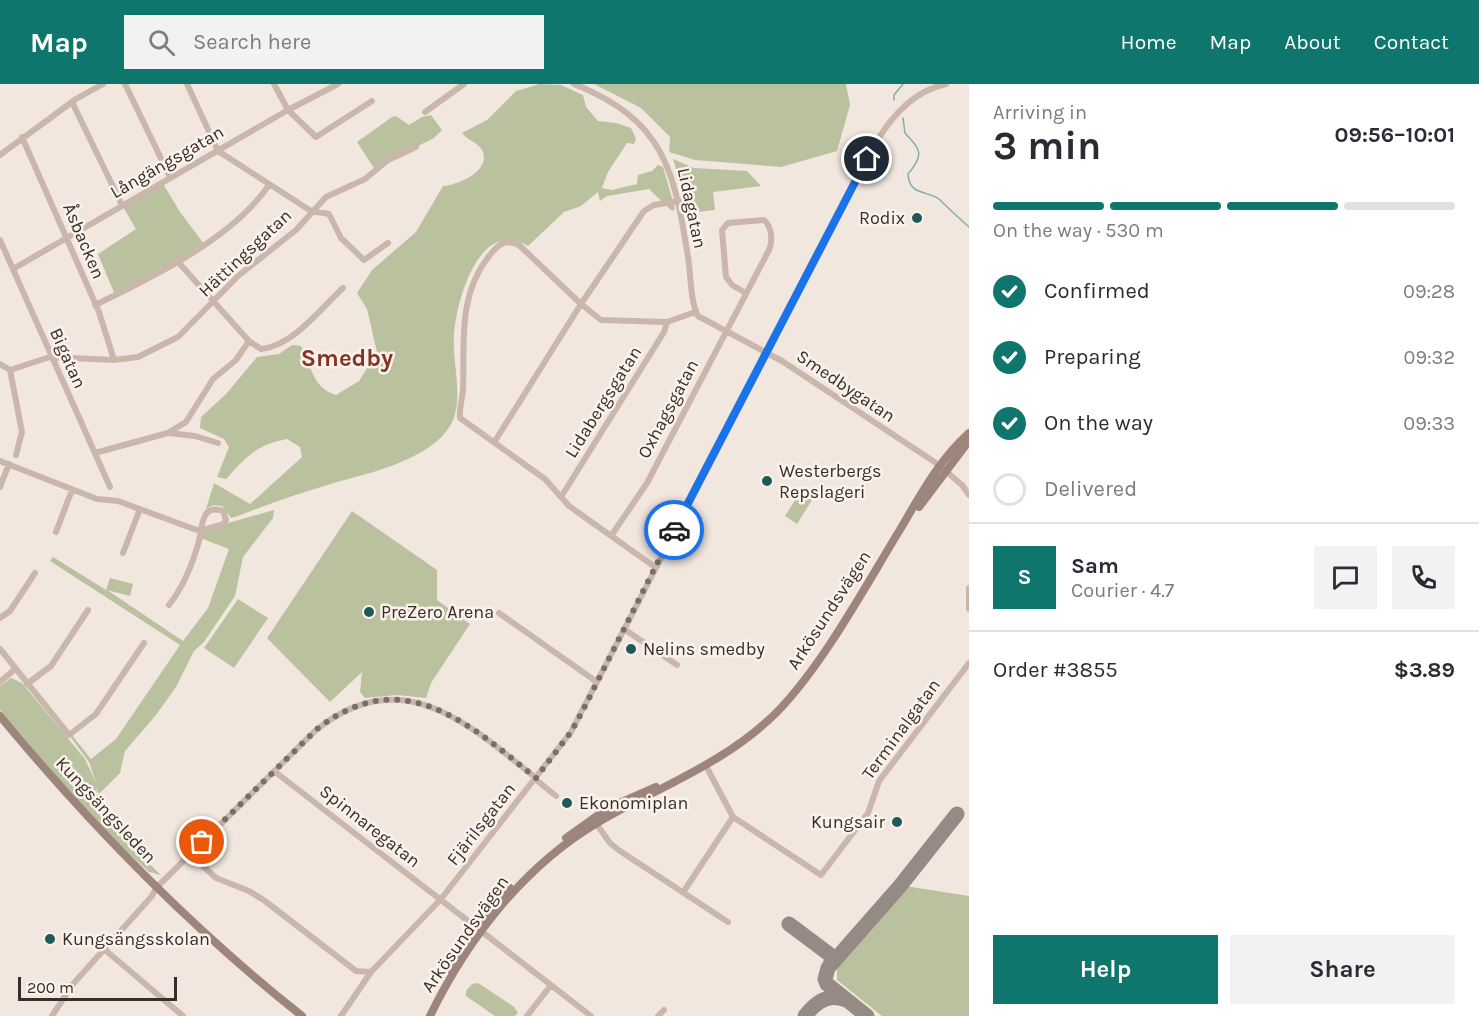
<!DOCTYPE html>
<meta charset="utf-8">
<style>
:root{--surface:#fff;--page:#f2f2f3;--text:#2b2b33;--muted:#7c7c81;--line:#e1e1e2;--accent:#0f766e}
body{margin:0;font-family:Karla,sans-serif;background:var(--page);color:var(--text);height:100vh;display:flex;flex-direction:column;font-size:22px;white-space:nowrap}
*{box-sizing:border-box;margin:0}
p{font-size:20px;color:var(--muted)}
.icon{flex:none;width:33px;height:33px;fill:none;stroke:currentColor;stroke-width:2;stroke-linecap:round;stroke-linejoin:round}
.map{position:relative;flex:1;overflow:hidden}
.drawer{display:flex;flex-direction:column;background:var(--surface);width:510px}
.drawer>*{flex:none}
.scale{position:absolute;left:18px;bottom:15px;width:159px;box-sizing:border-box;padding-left:6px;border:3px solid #382d2a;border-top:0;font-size:16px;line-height:21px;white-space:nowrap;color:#382d2a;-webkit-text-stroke:4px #faf2eb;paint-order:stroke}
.pin{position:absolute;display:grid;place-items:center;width:51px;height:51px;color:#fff;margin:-26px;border:3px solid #fff;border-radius:50%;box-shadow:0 2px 6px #0007}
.courier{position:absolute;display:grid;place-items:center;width:60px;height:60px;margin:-30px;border:4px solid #1a73e8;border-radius:50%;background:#fff;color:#222;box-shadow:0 2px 8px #0007}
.overview em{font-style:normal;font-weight:700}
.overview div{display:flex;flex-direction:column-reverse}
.overview{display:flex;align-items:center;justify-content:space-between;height:102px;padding:0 24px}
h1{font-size:39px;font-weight:700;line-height:45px}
.bar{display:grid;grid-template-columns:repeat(4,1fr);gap:9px 6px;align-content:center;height:72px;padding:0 24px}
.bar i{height:8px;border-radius:4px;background:var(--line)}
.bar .active{background:var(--accent)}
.bar p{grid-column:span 4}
.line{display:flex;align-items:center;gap:15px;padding:0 24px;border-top:2px solid var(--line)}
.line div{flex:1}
.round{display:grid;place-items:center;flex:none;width:63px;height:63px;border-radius:0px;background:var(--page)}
ol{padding:0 24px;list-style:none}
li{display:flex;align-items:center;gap:18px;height:66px}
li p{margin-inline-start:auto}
li .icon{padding:6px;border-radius:50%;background:var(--accent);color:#fff;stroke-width:4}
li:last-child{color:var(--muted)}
li i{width:33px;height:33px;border:3px solid var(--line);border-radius:50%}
.primary-button{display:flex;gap:12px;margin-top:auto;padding:12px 24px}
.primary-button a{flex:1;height:69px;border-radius:0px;background:var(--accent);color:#fff;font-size:24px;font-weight:700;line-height:69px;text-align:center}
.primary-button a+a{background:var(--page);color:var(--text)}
header{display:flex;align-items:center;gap:36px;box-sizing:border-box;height:84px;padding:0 30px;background:var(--accent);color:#fff}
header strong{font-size:28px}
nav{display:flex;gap:33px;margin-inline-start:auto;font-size:21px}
.search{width:420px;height:54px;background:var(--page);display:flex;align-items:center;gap:15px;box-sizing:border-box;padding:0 21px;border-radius:0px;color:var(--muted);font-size:22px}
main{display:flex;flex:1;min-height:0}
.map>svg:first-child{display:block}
.green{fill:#b9c19f}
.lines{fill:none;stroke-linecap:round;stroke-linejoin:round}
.stream{stroke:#7eafac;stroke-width:1.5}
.taxiway{stroke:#958a84;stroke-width:15}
.minor{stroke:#cab6ab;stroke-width:6}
.secondary{stroke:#9e857c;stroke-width:8}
.done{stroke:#796e69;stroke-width:6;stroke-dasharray:0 10.8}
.route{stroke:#1a73e8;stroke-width:8}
.poi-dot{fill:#205958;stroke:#faf2eb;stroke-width:2}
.labels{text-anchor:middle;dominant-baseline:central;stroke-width:5;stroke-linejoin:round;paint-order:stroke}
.street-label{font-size:18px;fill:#382d2a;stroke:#faf2eb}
.poi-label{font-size:18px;fill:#382d2a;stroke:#faf2eb;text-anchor:start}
.district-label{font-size:24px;font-weight:bold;fill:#853325;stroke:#faf2eb}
</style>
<header>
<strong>Map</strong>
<div class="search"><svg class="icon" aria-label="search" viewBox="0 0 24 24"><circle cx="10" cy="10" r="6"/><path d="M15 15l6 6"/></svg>Search here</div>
<nav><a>Home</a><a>Map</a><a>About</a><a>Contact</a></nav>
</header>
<main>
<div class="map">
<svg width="969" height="932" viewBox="0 0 969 932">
<rect width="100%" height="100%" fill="#f2e7df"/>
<path class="green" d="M540 0 561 1 583 11 586 23 598 37 616 39 631 44 636 55 634 60 627 59 608 88 602 104 612 106 637 100 638 91 652 87 658 81 663 83 675 125 672 127 649 105 607 112 600 117 598 108 581 122 564 128 528 162C480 132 456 216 454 252 452 279 465 317 450 342 430 375 371 389 337 398 304 408 270 419 238 432L231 434 222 422 213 421 206 425 214 399 250 420 302 373 300 363 287 355C256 361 247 372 226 395L217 393 229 363 224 355 200 344 201 333 226 310 257 273 279 270 292 261 301 262C312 282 312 304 336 311L359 297 377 268 367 225 357 209 372 186 416 148 443 102C457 101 490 88 483 68 479 58 468 57 462 49L487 36 516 7Z
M594 0H846L850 21 837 67 781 83 695 76 669 68 670 53 641 24Z
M431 31 442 46 434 54 374 84 357 58 392 33 396 32 409 41 422 33Z
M673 75 694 84 747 87 761 102 713 108 715 126 689 129Z
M162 98 180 128 204 160 115 211 98 170 136 145 122 121Z
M800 408 812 416 797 440 785 432Z
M274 426 273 434 243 473 235 512 204 558 194 567 176 603 156 631 125 667 120 689 99 710 96 703C102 741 135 765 161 791L149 788 92 735 0 626V602L11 594 22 599 85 675 96 699 89 678 69 651 71 650 91 675 116 655 180 561 50 477 53 473 106 506 110 494 133 500 130 512 107 506 183 557 208 524 229 465 203 455 199 457 200 447Z
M352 427 437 486V516L470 540 431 599 426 614 397 611 365 614 360 608 362 588 330 618 267 554Z
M238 515 268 534 234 584 204 564Z
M905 802 969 812V932H882L837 896V884Z
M478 899 514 923 518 929 515 932H495L466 912V907L472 900Z"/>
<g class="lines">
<path class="stream" d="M894 16V11L903 0
M903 34 905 49C919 65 926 69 908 90 909 113 930 106 940 116 950 126 959 134 969 143"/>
<path class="taxiway" d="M789 840 829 870 832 874 830 881
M805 932C816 918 828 909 846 916
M867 932 827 900 825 895 828 884 900 802 957 730"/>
<path class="minor" d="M125 0 170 93
M187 0 218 67 311 127 329 130 341 154 364 176 388 159
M274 0 288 26 316 53 372 17
M574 0C664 36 674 85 688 173 691 191 690 216 698 232L782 277 939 381 962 401 969 411
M72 18 122 121
M425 28 464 0
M22 53 99 228 114 276
M0 71 76 15 103 0
M0 156 110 403
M179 179 249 257 261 265C293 262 320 225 343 204
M13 185 288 26 338 0
M95 221C153 193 233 154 269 101
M0 280 10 286
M10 286 50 273 114 276 138 273 178 253 238 192 296 146 326 113 365 95 388 76 416 63
M10 286 22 348 16 371
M169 349 195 352 218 359
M495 357 581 220 601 236 667 238 695 228
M95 369 168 349 186 338 213 295 236 276 249 257
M0 377 97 415 118 417 194 445 200 447 224 440 226 436 223 427C217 425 210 424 206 430 201 438 201 448 199 457 193 479 183 503 169 521
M0 403 9 380
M561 413 664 248 667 238
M56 448 72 406
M611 452 647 399 769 166C773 157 772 143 764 136L728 139 722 146 726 193 732 201 746 209
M123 469 140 425
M655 483 569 422 545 395 460 334C459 325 462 316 463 306 465 259 457 213 489 172 498 161 504 154 519 161L581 220 644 127 654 121 679 117
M969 504V525
M499 529 597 598
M0 534 10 527 35 489
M624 545 677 581
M0 565 69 651 96 630 144 559
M0 598 15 585
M27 600 51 582 88 526
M706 682 733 733 821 791 868 729 879 697 969 579
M274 687 591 932
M535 695 556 712
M595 738 610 759 620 767 728 838
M190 770 216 794 249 807 265 817 356 887 371 888
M684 807 733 733
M104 865 183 932
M52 932 73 900 152 812 156 804 316 646C402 578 466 638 536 694
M341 932 371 888 441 815 571 648 877 57C893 30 914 7 946 0
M527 932 551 901
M658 932 664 926"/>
<path class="secondary" d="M919 423 969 357
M0 632C91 742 190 843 302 932
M566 754 608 724 656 703
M451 886 476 843 510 804
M430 932C467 856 523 783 597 739 658 703 725 680 777 628 823 581 866 501 901 444 921 410 939 376 969 349"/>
</g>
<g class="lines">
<path class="done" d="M202 758 316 646C401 578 467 638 536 694L571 648 582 628 674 446"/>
<path class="route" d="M674 446 867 75"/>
</g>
<g class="poi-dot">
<circle cx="917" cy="134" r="6"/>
<circle cx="767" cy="397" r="6"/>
<circle cx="369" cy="528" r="6"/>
<circle cx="631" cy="565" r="6"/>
<circle cx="567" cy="719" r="6"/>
<circle cx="897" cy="738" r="6"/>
<circle cx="50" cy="855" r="6"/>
</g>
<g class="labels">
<g class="street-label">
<text transform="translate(167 78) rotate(-30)">Långängsgatan</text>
<text transform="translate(692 124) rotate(78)">Lidagatan</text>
<text transform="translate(84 157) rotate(67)">Åsbacken</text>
<text transform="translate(245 169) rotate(-43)">Hättingsgatan</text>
<text transform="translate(68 274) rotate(66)">Bigatan</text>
<text transform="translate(846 302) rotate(34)">Smedbygatan</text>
<text transform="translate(603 318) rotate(-58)">Lidabergsgatan</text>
<text transform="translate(668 325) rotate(-62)">Oxhagsgatan</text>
<text transform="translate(829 526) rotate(-57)">Arkösundsvägen</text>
<text transform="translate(901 645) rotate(-54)">Terminalgatan</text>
<text transform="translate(106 726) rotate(47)">Kungsängsleden</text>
<text transform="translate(481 740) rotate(-52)">Fjärilsgatan</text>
<text transform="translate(370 742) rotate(38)">Spinnaregatan</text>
<text transform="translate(465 850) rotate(-55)">Arkösundsvägen</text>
</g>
<g class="poi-label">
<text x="905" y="134" text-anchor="end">Rodix</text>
<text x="779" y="387">Westerbergs<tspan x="779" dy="21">Repslageri</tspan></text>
<text x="381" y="528">PreZero Arena</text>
<text x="643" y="565">Nelins smedby</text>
<text x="579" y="719">Ekonomiplan</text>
<text x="885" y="738" text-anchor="end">Kungsair</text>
<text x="62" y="855">Kungsängsskolan</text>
</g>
<g class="district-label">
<text x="347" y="274">Smedby</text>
</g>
</g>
</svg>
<div class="scale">200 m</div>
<div class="pin" style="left:202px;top:758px;background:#ea580c"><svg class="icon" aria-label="bag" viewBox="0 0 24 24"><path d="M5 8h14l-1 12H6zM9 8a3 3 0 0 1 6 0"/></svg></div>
<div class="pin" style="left:867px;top:75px;background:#1f2937"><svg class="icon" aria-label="home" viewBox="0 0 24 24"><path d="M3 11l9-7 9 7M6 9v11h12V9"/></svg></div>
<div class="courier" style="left:674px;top:446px"><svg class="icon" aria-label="car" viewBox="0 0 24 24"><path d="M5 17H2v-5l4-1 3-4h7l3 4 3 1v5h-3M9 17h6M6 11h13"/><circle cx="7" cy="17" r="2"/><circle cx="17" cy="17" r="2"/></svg></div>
</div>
<section class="drawer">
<div class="overview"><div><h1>3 min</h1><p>Arriving in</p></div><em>09:56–10:01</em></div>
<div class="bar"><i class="active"></i><i class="active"></i><i class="active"></i><i></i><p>On the way · 530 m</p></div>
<ol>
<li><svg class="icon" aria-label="check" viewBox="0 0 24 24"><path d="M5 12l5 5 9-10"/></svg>Confirmed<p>09:28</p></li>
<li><svg class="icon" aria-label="check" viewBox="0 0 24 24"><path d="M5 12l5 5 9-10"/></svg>Preparing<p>09:32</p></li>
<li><svg class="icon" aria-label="check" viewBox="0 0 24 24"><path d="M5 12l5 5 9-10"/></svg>On the way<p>09:33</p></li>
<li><i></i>Delivered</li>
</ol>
<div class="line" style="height:108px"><b class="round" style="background:var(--accent);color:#fff">S</b><div><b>Sam</b><p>Courier · 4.7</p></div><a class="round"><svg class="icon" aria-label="chat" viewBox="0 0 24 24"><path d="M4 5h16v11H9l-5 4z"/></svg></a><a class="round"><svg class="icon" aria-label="phone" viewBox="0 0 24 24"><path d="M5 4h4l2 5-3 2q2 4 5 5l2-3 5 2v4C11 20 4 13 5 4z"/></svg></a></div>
<div class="line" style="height:78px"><div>Order #3855</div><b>$3.89</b></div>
<div class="primary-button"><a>Help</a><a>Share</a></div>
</section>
</main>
